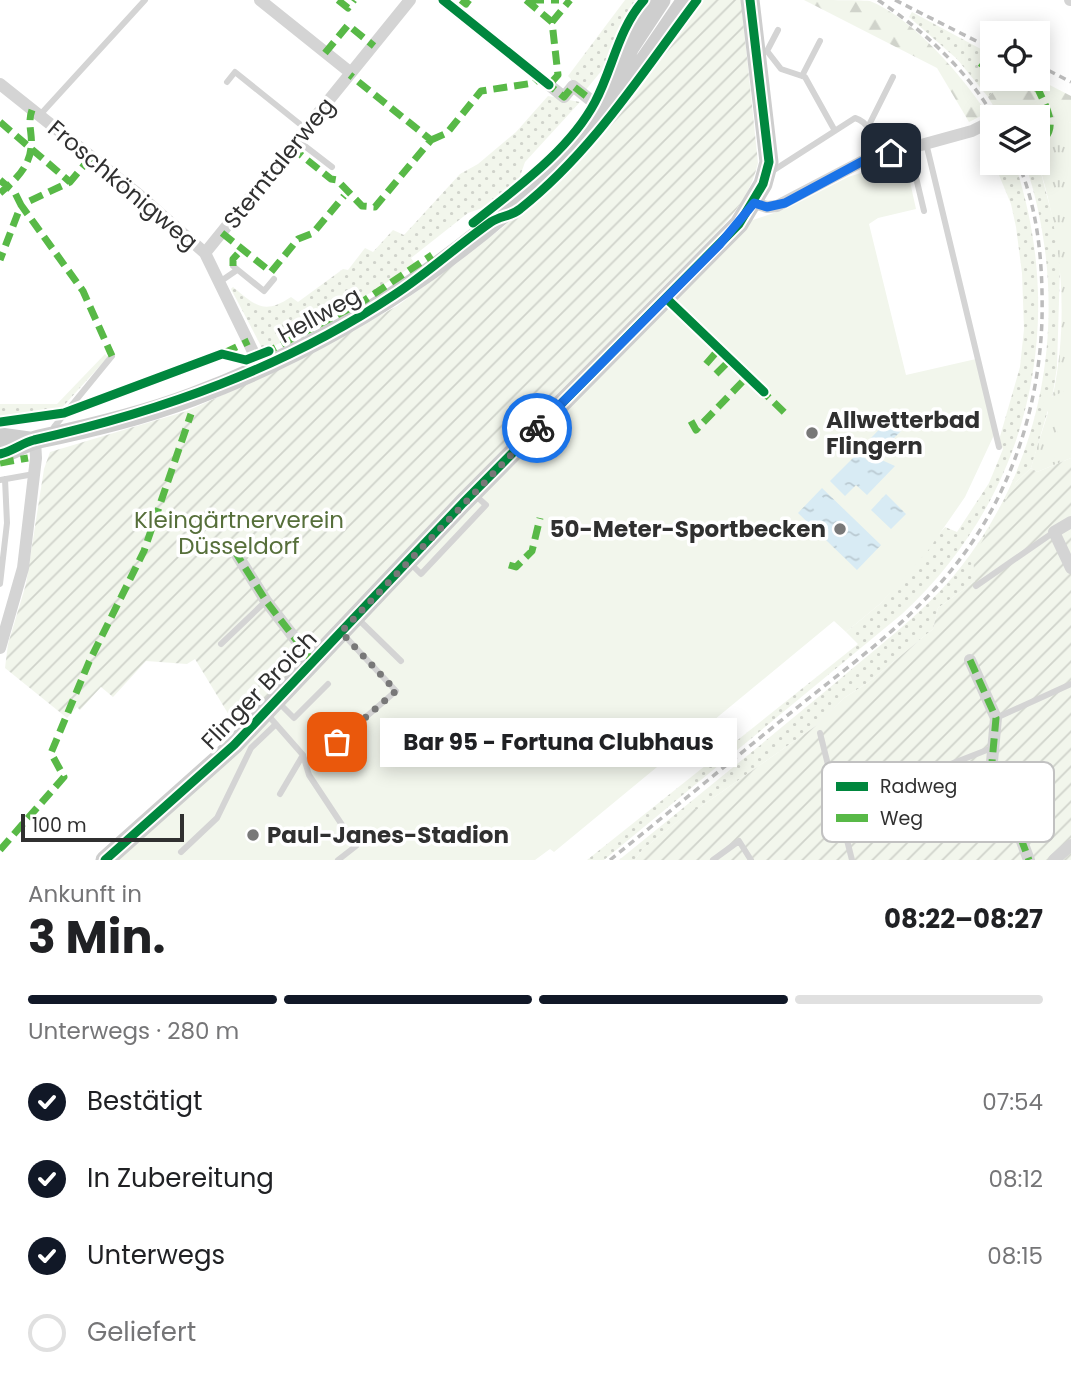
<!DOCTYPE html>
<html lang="de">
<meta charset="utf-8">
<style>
:root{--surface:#fff;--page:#f6f6f6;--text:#202124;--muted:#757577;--line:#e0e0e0;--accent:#111827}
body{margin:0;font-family:Poppins,sans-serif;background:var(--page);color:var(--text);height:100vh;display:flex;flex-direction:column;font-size:26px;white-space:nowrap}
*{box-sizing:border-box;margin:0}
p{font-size:23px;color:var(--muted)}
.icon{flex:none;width:38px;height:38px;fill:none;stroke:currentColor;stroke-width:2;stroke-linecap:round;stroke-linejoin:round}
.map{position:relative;height:860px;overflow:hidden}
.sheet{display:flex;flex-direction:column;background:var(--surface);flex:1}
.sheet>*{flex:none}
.controls{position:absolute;left:980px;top:21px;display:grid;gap:14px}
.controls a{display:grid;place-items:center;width:70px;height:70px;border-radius:0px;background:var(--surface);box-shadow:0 4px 18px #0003;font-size:35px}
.scale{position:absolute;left:21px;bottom:18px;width:163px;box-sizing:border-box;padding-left:7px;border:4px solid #303030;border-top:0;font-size:19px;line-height:24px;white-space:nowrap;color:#303030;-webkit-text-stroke:5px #fff;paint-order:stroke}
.pin{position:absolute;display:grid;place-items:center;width:60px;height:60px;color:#fff;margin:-30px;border-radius:14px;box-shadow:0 4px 10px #0006}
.courier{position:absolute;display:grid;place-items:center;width:70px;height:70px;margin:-35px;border:5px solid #1a73e8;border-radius:50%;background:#fff;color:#222;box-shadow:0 2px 9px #0007}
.bubble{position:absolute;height:49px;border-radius:0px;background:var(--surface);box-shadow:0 4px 18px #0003;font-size:23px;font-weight:700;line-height:49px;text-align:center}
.overview em{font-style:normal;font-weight:700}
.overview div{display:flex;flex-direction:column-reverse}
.overview{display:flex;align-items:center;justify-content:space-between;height:119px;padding:0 28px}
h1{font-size:46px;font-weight:700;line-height:52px}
.bar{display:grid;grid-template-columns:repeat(4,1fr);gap:10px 7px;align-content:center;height:84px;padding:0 28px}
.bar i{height:9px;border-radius:5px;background:var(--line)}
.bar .current{background:var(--accent)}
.bar p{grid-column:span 4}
ol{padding:0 28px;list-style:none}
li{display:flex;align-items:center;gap:21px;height:77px}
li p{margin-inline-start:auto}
li .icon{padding:7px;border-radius:50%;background:var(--accent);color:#fff;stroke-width:4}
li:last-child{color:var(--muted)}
li i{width:38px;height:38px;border:4px solid var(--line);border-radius:50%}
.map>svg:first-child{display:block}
.grass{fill:url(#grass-dots)}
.forest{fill:url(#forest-firs)}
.park{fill:url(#park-tufts)}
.garden{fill:url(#garden-furrows)}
.pitch{fill:#f2f6ec}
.water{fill:url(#water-ripples)}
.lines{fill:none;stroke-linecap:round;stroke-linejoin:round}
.lane{stroke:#d4d4d4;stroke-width:6}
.street{stroke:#d4d4d4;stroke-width:12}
.secondary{stroke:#cecece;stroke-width:19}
.rail{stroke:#bcbcbc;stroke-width:3.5;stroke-dasharray:7 5;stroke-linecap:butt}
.quiet{stroke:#58b947;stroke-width:7;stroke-dasharray:14 7;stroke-linecap:butt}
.cycleway-casing{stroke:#fff;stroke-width:13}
.cycleway{stroke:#00873e;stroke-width:9}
.done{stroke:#787878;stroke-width:7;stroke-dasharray:0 12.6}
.route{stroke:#1a73e8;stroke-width:9}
.poi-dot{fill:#787878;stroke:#fff;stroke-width:2.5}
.labels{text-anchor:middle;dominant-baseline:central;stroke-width:7;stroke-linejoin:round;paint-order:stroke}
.street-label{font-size:23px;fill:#303030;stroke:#fff}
.poi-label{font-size:23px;font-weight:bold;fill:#303030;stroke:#fff;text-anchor:start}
.park-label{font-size:23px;fill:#566f3a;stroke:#fff}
.key{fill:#fff;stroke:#c1c1c1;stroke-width:2}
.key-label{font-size:19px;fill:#303030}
</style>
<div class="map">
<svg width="1071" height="860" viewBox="0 0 1071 860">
<defs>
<pattern id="grass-dots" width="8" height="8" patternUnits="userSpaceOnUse" patternTransform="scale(1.75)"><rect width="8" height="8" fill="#f2f6ec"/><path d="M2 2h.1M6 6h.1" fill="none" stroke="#d0d3cb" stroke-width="1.8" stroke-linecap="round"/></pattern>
<pattern id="forest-firs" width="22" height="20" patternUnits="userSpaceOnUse" patternTransform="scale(1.75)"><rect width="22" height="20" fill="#f2f6ec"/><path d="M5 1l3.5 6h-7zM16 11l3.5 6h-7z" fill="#d0d3cb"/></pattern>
<pattern id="park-tufts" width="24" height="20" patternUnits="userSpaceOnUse" patternTransform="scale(1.75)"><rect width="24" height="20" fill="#f2f6ec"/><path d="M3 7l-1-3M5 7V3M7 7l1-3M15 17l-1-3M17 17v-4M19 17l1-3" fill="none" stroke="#d0d3cb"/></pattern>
<pattern id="garden-furrows" width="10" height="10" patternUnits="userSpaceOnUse" patternTransform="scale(1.75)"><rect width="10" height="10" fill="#f2f6ec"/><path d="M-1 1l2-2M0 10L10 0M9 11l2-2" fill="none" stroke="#d0d3cb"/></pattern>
<pattern id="water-ripples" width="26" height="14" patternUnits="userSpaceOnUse" patternTransform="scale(1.75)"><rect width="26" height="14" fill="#d8ebf4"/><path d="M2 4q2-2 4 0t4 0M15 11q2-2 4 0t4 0" fill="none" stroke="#bacad2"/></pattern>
</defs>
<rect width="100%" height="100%" fill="#fff"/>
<path class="grass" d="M625 0H639L620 28 608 63 584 92 568 76Z
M912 12 992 55V79H1006L988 97 957 59 909 17Z
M548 96 580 102 525 162 518 182 491 205 468 213 411 258 415 264C367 297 318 324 266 350L262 348 231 289 233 287C256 306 264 315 291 297L298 302 343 269 348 270 365 248 373 252 393 230 404 235 460 174 478 164 516 132Z
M1038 162 1056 230 1060 267 1057 367 1053 393 1031 468 1016 482 975 581 938 608 933 629 869 682 844 698 817 725 696 810 693 809 642 850 635 860H619C693 800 767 740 840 679 881 644 926 611 960 568 1050 455 1071 299 1025 163Z
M994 163H1014L1016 167C1068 328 1028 498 902 614L604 860H587L858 644 846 632 881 603 945 527 957 532 989 483 1003 449 999 440 1020 367 1024 329 1022 273 1016 227 1011 204Z
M105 354 108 357 57 413 0 419V404H57Z"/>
<path class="forest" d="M804 0C821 0 856 0 870 1 914 19 961 75 987 113L969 122 937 68Z
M1006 79H1038L1071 96V123L1063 120 1049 136C1032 113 1030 100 997 112L988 97Z"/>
<path class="park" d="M1063 119 1071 123V458L1037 472 1031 468C1038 442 1048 416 1054 390 1069 314 1061 235 1038 162V150Z"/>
<path class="garden" d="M702 0H741L758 163C752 188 740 207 722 227L446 507 238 730 195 659 187 664 146 661 113 697 101 687 80 710 77 707 67 718 5 668 8 644 26 584 44 469 50 452 187 411 285 367 397 306 502 228 573 161 614 119Z
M1071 458V520L979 580 1071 524V860H635L642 850 694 808 696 810 817 725 844 698 869 682 933 629 938 608 975 581 973 557 1016 482 1031 468 1037 472Z"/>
<path class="pitch" d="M905 159 916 209 878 218 869 224 906 375 976 359 994 435 965 497 927 552 881 603 846 632 834 621 554 852 550 849 535 860H118L750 221 788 208 848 177Z
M1071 388V455L1056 462 1046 439 1058 433 1043 401Z"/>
<path class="water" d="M893 415 905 427 885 447 870 439Z
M859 452 869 462 875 457 895 466 867 495 856 485 845 496 830 481Z
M822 488 881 545 857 570 798 513Z
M886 494 906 514 891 529 871 510Z"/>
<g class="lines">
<path class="lane" d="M778 30 767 51 781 69 805 77 835 131
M802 76 820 41
M227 82 235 72 306 129
M39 116 145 0
M868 127 893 77
M297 140 332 167
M926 143 999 447
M909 148 924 211
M770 169 774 170 855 118C872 123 873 142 878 157
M233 266 264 291 274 279
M221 281 237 270
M54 434V427L112 356
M0 480 34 474
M409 562 421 574 486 505 476 496
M0 584 7 523 5 479
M976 586 1054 532
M357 618 401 661
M221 644 266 601
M278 702 294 718 328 684
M267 714 303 755 309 775 356 846 338 860
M996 718 1071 684
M820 733 852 860
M306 762 317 759 396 691 342 633
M897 785 992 748
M280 794 303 755
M181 852 217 818 251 748 276 724
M713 860 739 841 751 860"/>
<path class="street" d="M260 0 351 73
M443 0 564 97 573 86 593 102
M1070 0H1071
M0 84 138 194 205 253 261 368
M754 203 767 207 777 206 863 161 972 131 992 121
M205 253 410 0
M1071 522 1054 532 1071 568
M234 550 266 601 313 662
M0 648 23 568 36 458 35 440
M970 660 996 718 992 762 1029 860
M1054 860 1071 845"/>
<path class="secondary" d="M604 101 630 47 661 0
M0 437 29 441
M0 454C14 451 25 442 39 439 91 428 142 416 192 397 357 335 512 229 622 91 645 62 665 30 686 0
M105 860 234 745 463 503 739 224 763 184 769 162 750 0"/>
<path class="rail" d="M878 0C924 31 966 69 994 117
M895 0 992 49
M1038 65 1071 82
M610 860C673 809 736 757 799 706 844 670 892 635 932 592 1002 519 1039 420 1042 319 1043 267 1039 211 1018 163"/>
<path class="quiet" d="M338 0 348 8 354 0
M461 0 466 4 469 0
M526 0 552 22 558 75 549 85
M530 0H559
M552 22 570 0
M325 53 348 25 374 46
M980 63 992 72
M1015 79 1038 89C1045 105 1058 125 1044 139
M544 81 564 97 573 86 595 103
M0 122 70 182
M431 140 447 133 481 91 534 83 540 77
M291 147 331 179 337 180 362 206 375 207 431 140 350 75
M91 157 70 182 21 205 83 291 112 356
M0 180 15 193 21 205 0 260
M0 193C14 181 29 168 31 148 33 134 27 124 32 110
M222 233 271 272 298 239 313 233 344 196
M233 266V259L242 249
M224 353 249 341
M263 354 362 302 432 255
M706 364 719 349
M716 374 730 360
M759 388 789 417
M691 421 696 430 747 377
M0 463 28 458
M234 550 266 601 313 662
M509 565 516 567 532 551 540 518
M970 660 996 718 992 762 1029 860
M0 850 64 777 51 753 89 662 144 551 191 414"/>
<g class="cycleway-casing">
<path id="cycleway" d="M443 0 549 85
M473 223C515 189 569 151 595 102 613 68 618 29 644 0
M666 298 764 392
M0 422 64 413 222 354 246 360 269 351
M0 454C13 451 22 443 34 440 162 411 284 368 394 295 428 273 458 245 491 222 500 216 512 216 520 209 593 151 642 73 697 0
M105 860 234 745 463 503 739 224 763 184 769 162 750 0"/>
</g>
<use href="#cycleway" class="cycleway"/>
</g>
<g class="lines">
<path class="done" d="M337 742 396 691 341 632 537 428"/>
<path class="route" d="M537 428 720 244 754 203 767 207 785 203 863 161 891 153"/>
</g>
<g class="poi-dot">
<circle cx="812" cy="433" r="7"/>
<circle cx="840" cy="529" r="7"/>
<circle cx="253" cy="835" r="7"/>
</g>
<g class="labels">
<g class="street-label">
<text transform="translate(279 163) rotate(-51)">Sterntalerweg</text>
<text transform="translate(123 185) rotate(40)">Froschkönigweg</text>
<text transform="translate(319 315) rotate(-29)">Hellweg</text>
<text transform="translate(259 690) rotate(-46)">Flinger Broich</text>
</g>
<g class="poi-label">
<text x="826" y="420">Allwetterbad<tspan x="826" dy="26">Flingern</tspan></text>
<text x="826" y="529" text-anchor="end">50-Meter-Sportbecken</text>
<text x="267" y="835">Paul-Janes-Stadion</text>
</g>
<g class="park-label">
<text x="239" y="520">Kleingärtnerverein<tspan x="239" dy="26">Düsseldorf</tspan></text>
</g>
</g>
<rect x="822" y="762" width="232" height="80" rx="10" class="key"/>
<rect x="836" y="782" width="32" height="9" fill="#00873e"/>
<rect x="836" y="814" width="32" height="8" fill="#58b947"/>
<g class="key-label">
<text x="880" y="793">Radweg</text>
<text x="880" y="825">Weg</text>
</g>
</svg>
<div class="controls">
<a><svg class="icon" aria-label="locate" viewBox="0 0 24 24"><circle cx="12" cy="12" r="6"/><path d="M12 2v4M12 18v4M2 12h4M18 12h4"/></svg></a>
<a><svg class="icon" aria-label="layers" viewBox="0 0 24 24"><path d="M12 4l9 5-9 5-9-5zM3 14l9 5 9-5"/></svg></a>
</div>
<div class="scale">100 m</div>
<div class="pin" style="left:337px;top:742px;background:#ea580c"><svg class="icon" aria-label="bag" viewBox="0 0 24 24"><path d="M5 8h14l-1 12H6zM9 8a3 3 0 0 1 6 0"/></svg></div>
<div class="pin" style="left:891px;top:153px;background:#1f2937"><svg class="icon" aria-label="home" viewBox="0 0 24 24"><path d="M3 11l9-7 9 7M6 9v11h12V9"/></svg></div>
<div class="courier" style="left:537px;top:428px"><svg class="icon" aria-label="bike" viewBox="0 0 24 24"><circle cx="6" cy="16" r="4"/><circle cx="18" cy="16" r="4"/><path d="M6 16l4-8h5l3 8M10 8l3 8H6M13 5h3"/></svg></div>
<div class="bubble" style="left:380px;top:718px;width:357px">Bar 95 - Fortuna Clubhaus</div>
</div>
<section class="sheet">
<div class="overview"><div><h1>3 Min.</h1><p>Ankunft in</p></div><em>08:22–08:27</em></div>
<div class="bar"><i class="current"></i><i class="current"></i><i class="current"></i><i></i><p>Unterwegs · 280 m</p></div>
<ol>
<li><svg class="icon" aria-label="check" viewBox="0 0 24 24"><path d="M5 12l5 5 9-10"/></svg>Bestätigt<p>07:54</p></li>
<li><svg class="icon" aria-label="check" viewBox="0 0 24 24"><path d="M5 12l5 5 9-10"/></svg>In Zubereitung<p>08:12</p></li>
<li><svg class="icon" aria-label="check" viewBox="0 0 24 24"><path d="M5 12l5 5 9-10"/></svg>Unterwegs<p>08:15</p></li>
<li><i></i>Geliefert</li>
</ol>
</section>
